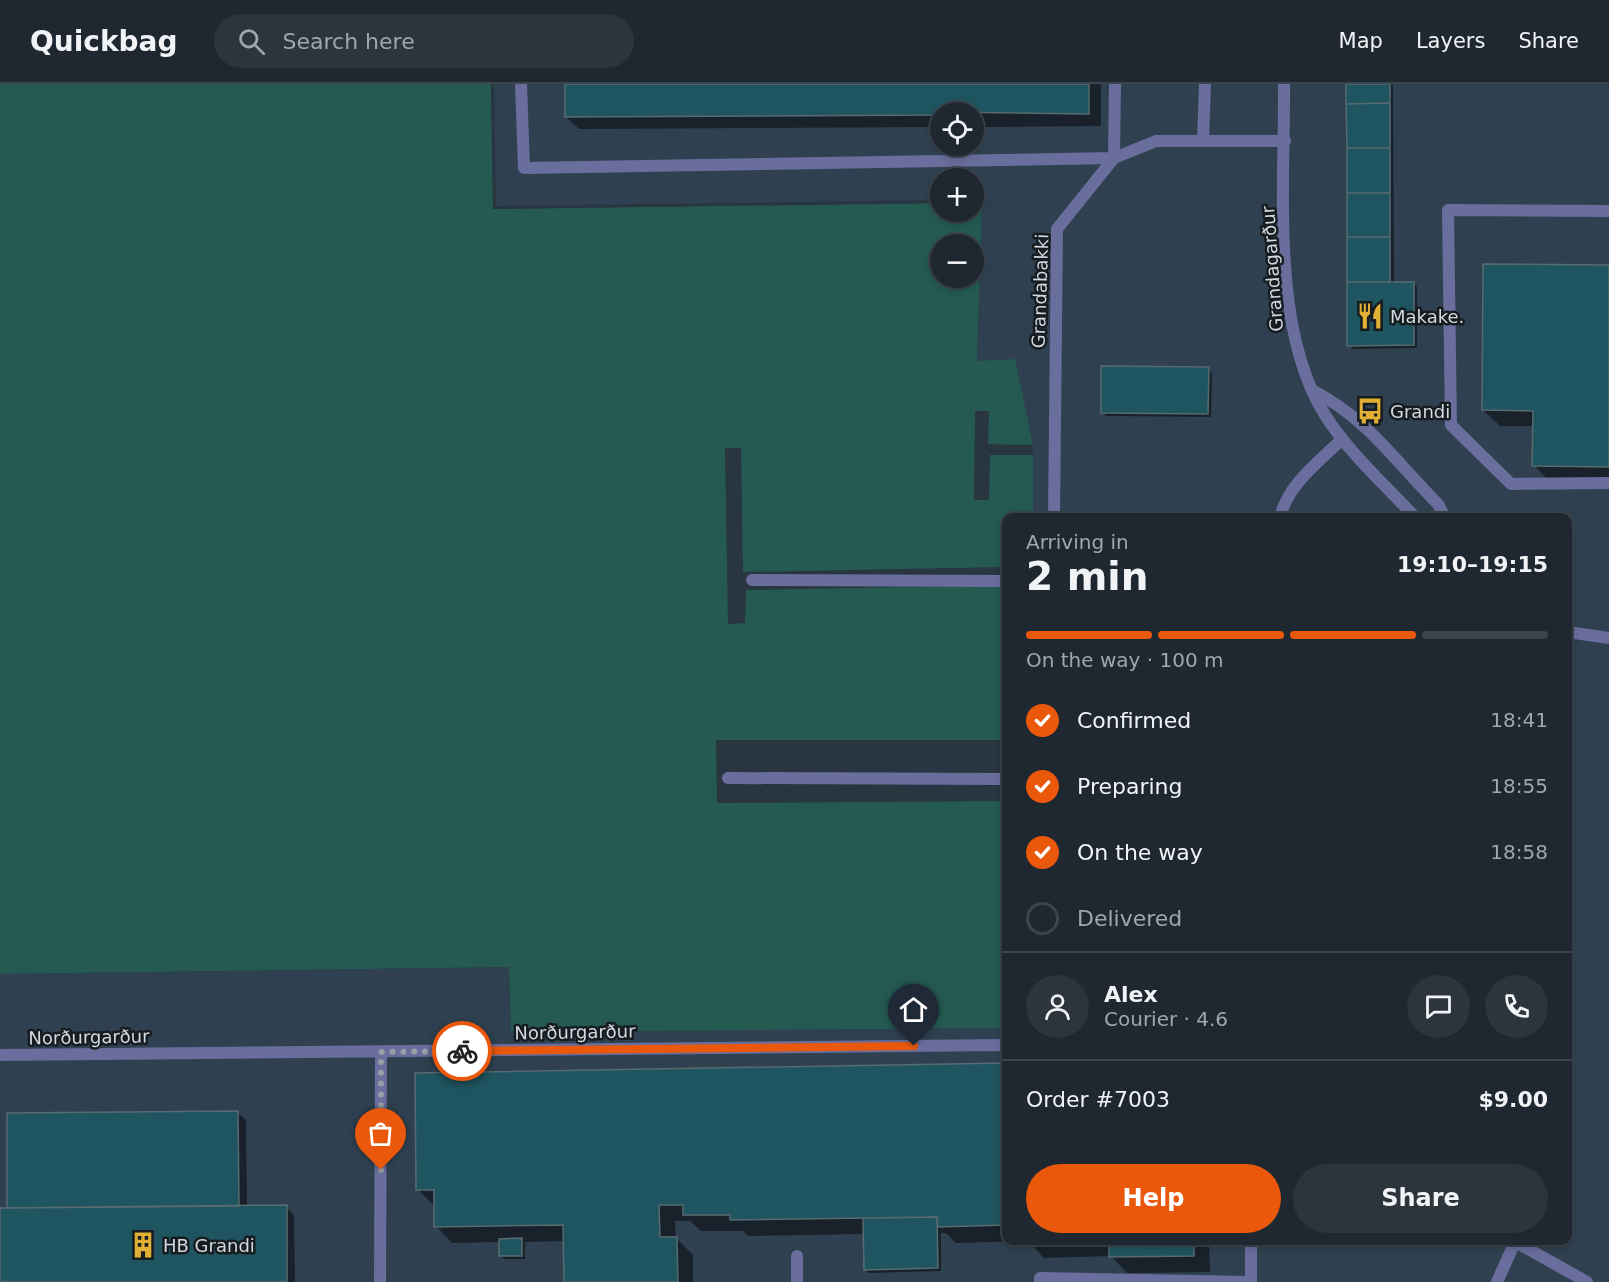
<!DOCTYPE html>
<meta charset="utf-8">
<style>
:root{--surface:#1f2830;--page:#2c343c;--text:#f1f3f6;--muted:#a1a6ab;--line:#3c444c;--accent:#ea580c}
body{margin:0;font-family:"DejaVu Sans",sans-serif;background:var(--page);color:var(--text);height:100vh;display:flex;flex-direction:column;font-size:22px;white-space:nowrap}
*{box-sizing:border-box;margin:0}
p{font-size:20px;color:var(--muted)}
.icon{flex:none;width:33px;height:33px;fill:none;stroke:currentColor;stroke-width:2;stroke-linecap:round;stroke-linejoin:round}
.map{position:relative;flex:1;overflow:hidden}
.details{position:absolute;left:1002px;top:429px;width:570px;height:732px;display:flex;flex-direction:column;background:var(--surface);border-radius:12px;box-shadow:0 3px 9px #0003,0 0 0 2px var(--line)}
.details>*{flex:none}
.fabs{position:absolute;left:930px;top:18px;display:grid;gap:12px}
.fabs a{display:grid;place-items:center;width:54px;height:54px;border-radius:50%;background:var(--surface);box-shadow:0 3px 9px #0003,0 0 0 2px var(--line);font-size:30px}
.pin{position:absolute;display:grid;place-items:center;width:51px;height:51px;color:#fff;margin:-62px -26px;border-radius:50% 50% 50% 0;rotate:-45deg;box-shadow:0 0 6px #0007}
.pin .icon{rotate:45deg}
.courier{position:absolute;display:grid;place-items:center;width:60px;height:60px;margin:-30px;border:4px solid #ea580c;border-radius:50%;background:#fff;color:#222;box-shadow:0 2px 8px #0007}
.headline em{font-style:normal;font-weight:800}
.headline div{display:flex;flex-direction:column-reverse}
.headline{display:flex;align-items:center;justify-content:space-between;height:102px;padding:0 24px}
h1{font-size:39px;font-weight:800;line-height:45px}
.bar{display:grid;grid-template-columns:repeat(4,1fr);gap:9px 6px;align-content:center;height:72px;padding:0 24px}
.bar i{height:8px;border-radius:4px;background:var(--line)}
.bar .selected{background:var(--accent)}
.bar p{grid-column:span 4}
.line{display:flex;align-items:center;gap:15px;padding:0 24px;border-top:2px solid var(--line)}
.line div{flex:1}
.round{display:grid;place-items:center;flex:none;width:63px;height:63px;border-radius:32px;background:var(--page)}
ol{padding:0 24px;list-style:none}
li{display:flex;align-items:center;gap:18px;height:66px}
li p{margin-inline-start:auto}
li .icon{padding:6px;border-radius:50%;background:var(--accent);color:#fff;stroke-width:4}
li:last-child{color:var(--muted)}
li i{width:33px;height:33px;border:3px solid var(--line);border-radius:50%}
.action{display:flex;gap:12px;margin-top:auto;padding:12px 24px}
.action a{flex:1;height:69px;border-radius:36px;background:var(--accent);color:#fff;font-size:24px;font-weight:800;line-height:69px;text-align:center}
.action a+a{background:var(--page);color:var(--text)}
header{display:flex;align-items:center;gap:36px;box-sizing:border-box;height:84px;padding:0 30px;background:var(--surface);border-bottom:2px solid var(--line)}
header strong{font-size:28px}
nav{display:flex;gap:33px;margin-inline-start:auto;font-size:21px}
.search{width:420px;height:54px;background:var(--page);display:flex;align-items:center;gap:15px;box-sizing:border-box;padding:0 21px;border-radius:33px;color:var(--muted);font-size:22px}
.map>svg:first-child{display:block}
.built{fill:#2f4150;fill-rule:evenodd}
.water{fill:#245a52;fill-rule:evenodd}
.pier{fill:#293540}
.shadow{fill:#0007}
.building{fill:#1f5560;stroke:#576b70;stroke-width:1.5}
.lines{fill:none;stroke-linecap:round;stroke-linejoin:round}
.lane{stroke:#696e9c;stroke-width:12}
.street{stroke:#696e9c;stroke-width:12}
.done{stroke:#97a0a8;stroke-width:6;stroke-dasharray:0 10.8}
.route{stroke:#ea580c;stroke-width:8}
.labels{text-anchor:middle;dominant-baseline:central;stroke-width:5;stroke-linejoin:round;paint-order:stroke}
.street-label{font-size:18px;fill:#d2d9e0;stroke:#171c21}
.poi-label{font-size:18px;fill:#d2d9e0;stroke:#171c21;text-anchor:start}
</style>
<header>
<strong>Quickbag</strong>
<div class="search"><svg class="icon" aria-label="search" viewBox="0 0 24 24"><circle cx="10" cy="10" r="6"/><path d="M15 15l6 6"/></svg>Search here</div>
<nav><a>Map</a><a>Layers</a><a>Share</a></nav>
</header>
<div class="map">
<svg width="1609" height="1198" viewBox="0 0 1609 1198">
<rect width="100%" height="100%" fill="#293540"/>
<path class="built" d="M491 0H1609V1198H0V890L509 883 511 948 1006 944V1156H1568V434L1033 433V361L1014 275 977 278 982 119H974V94H940V119L493 125ZM940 28H974V62H940Z"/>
<path class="water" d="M0 0H491L493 125 940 119V128H974V119H982L977 277 1015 275 1033 361V433L1006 434V944L511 948 509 883 0 890ZM940 160H974V194H940Z"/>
<path class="pier" d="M491 0H494L496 122 940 116V119L493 125Z
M975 327H989L988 360 1033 361V371H990L989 416H974Z
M725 364H741L743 488 1005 483 1006 501 746 506 745 539 728 540Z
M716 656H1006V717L717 719Z"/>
<path class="shadow" d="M566 0H1101V42L974 43V28H940V43L579 45 566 33Z
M1348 0H1393L1394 199H1413L1417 203V264L1353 265 1349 261Z
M1609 183V398H1550L1534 381V342H1500L1483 326Z
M1208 285 1212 289 1211 333 1106 332 1102 328Z
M1006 980V1156H1209L1210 1188 1127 1189 1111 1172 1044 1174 1028 1157 956 1159 946 1149H941V1187L869 1189 865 1185V1150L748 1152 743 1147H701L690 1137H675L676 1154 693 1171V1198H566L565 1157 525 1158V1175H504L501 1172 500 1158 452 1159 436 1142 435 1123 418 1105 416 990Z
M237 1028 246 1036 247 1123H286L294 1131 295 1198H0V1126H9Z"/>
<path class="building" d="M565 0H1089V30L940 28V31L565 33Z
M1346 0H1390V19L1346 20Z
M1390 19V64H1347L1346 20Z
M1347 64H1390V109H1347Z
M1347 109H1390V153H1347Z
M1347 153H1390V198H1347Z
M1483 180 1609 181V383L1532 382 1533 327 1482 326Z
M1347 198H1414V261L1347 262Z
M1101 282 1209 283 1208 330 1101 329Z
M1006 979V1141L938 1143 937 1133 730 1136V1131H683V1121H659L660 1153H677L678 1198H564L563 1141 434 1143V1106H416L415 989Z
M238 1027 239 1122 7 1124V1029Z
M287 1121V1198H0V1124Z
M937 1133 938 1184 864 1186 863 1134Z
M522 1154V1172H499V1155Z
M1109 1156H1194V1172L1109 1173Z"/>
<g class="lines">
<path class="lane" d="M521 0 524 84 1114 74 1156 57H1285
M1203 57 1205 0
M1609 127 1448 126 1451 341 1511 400 1609 399
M1312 306C1368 335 1394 376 1438 420L1445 434
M1054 434 1057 145 1114 74 1115 0
M1280 434C1287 401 1319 378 1342 355
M752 496 1006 497
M728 694 1006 695
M0 971 1006 961
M1251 1156V1198
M797 1172V1198
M380 1198 381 968
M1040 1198V1194L1247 1198"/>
<path class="street" d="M1284 0C1285 100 1270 244 1325 331 1349 369 1385 401 1416 434
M1568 548 1609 554
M1512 1156 1587 1198
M1497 1198 1514 1160"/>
</g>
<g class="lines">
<path class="done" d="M381 1086V968L462 967"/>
<path class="route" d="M462 967 914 962"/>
</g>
<defs>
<g id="restaurant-bare" transform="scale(2.07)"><path d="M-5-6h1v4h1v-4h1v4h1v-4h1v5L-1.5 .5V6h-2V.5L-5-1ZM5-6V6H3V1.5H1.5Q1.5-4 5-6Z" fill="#e1af34" stroke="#171c21" stroke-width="2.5" paint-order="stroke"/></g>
<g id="bus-bare" transform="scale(2.07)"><path d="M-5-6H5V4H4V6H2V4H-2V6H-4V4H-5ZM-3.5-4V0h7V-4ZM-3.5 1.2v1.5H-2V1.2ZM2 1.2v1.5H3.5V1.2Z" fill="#e1af34" stroke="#171c21" stroke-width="2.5" paint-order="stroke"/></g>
<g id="building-bare" transform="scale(2.07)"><path d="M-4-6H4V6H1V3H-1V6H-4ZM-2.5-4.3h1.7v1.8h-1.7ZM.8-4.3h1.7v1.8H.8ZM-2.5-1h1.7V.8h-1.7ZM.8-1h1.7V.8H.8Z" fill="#e1af34" stroke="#171c21" stroke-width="2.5" paint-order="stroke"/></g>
</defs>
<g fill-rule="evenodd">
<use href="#restaurant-bare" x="1370" y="232"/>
<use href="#bus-bare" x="1370" y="327"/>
<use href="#building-bare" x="143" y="1161"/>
</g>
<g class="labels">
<g class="street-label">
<text transform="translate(1272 185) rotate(-94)">Grandagarður</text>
<text transform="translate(1040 207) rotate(-88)">Grandabakki</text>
<text transform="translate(575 948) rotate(-1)">Norðurgarður</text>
<text transform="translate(89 953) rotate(-1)">Norðurgarður</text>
</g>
<g class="poi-label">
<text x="1390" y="232">Makake.</text>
<text x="1390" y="327">Grandi</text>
<text x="163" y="1161">HB Grandi</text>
</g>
</g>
</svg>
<div class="fabs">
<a><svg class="icon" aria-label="locate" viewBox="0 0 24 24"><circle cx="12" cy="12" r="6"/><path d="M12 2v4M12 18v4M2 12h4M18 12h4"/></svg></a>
<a>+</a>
<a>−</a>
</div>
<div class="pin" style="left:381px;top:1086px;background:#ea580c"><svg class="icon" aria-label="bag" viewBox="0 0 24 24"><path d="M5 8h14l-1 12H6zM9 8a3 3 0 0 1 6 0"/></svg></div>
<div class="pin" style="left:914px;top:962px;background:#1f2937"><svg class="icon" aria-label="home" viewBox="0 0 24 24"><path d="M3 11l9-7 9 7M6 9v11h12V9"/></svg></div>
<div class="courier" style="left:462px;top:967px"><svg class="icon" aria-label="bike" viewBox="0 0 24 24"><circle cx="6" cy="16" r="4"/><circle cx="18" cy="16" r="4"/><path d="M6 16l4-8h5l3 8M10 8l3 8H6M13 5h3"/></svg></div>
<section class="details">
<div class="headline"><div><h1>2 min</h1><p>Arriving in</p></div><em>19:10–19:15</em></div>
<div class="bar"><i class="selected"></i><i class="selected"></i><i class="selected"></i><i></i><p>On the way · 100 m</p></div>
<ol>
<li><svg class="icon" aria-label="check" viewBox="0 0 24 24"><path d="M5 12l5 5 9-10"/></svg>Confirmed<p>18:41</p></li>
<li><svg class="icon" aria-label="check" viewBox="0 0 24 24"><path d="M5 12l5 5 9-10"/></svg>Preparing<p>18:55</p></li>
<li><svg class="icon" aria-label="check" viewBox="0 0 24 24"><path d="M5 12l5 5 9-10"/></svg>On the way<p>18:58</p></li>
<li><i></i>Delivered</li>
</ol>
<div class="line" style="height:108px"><a class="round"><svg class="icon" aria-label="person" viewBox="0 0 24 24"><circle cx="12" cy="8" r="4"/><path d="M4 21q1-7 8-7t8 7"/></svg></a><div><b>Alex</b><p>Courier · 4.6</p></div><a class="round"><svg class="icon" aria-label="chat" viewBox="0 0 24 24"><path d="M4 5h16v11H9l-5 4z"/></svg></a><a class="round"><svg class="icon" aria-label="phone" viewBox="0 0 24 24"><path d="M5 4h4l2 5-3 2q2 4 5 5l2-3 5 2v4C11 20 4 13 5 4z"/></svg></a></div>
<div class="line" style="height:78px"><div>Order #7003</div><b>$9.00</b></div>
<div class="action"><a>Help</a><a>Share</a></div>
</section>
</div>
